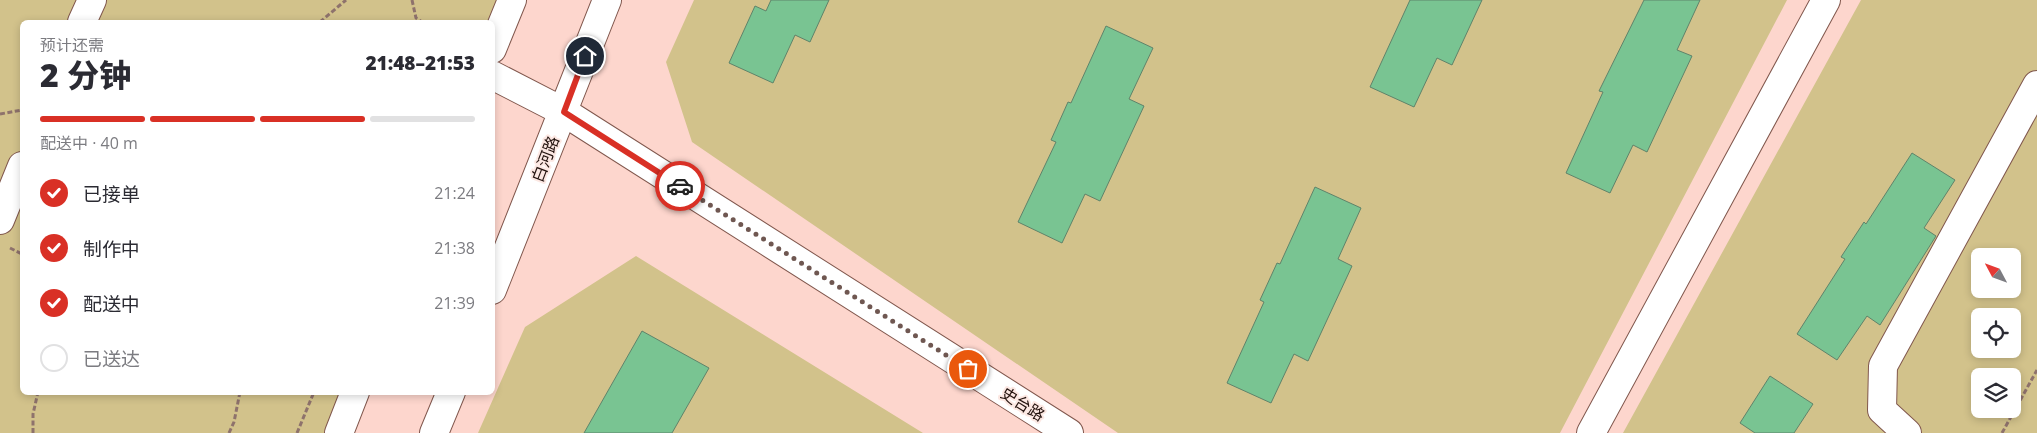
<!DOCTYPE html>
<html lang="zh">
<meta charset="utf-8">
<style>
:root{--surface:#fff;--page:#f7f7f7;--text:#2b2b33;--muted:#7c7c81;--line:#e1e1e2;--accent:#d93025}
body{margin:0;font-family:"Open Sans","Noto Sans SC",sans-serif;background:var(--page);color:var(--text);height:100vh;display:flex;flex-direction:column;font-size:19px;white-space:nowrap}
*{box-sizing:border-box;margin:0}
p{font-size:16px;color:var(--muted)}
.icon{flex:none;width:28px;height:28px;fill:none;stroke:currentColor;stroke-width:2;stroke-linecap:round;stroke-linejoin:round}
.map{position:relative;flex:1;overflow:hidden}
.drawer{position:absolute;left:20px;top:20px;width:475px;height:375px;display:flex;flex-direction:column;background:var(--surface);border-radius:8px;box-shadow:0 2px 8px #0003}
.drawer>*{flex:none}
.needle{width:32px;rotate:311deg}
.fabs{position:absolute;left:1971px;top:248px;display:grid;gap:10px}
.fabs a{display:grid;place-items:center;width:50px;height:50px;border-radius:8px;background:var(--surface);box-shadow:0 2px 8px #0003;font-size:25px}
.pin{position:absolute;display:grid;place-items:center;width:42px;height:42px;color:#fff;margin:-21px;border:2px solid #fff;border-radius:50%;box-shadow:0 1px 5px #0007}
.courier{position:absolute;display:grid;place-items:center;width:50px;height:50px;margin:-25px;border:4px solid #d93025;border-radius:50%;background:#fff;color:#222;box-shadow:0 1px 6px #0007}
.headline em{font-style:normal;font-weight:800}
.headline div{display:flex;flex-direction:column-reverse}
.headline{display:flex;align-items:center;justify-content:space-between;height:85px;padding:0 20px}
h1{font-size:32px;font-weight:800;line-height:38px}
.bar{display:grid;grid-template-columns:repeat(4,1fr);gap:8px 5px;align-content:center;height:60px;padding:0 20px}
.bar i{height:6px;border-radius:4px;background:var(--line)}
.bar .active{background:var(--accent)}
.bar p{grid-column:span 4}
ol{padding:0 20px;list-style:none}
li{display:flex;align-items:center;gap:15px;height:55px}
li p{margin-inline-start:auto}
li .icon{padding:5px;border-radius:50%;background:var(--accent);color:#fff;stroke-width:4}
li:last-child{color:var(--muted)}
li i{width:28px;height:28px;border:2px solid var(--line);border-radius:50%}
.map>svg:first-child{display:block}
.green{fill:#d2c28b;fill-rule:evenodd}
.building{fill:#79c492;stroke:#5f836a}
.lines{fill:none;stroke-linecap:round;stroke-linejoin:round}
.minor-casing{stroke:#80574d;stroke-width:30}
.path{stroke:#8e726c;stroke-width:3;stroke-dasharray:5 2.5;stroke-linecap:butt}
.minor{stroke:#fff;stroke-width:28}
.done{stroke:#6f5751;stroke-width:5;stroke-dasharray:0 9}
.route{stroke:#d93025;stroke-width:6}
.labels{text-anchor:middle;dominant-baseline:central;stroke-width:4;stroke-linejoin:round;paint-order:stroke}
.street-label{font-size:16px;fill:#22120e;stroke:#fce8e3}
</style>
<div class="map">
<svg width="2037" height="433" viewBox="0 0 2037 433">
<rect width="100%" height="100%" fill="#fdd6cd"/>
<path class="green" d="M0 0H511L492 22H22V392L355 393 339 433H0Z
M694 0H1787L1560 433H1118L692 142 666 62Z
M1861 0H2037V433H1623ZM1980 256H2012V289H1980ZM1980 316H2012V349H1980ZM1980 376H2012V409H1980Z
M636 256 923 433H478L525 327Z"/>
<path class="building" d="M771 0H829L810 42 795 35 773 83 729 63 755 6 766 11Z
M1410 0H1482L1452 65 1437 58 1414 107 1370 87Z
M1644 0H1700L1677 50 1692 56 1647 152 1633 145 1610 193 1566 173 1603 92 1599 91Z
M1106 26 1153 48 1129 99 1144 106 1100 201 1085 194 1062 243 1018 222 1056 142 1051 140 1068 102 1071 103Z
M1912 153 1955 180 1924 228 1936 236 1880 325 1867 316 1837 360 1797 334 1845 259 1841 257 1864 222 1866 224Z
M1315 187 1361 208 1338 259 1352 266 1308 361 1294 354 1271 403 1227 383 1264 302 1260 300 1277 263 1280 264Z
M642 331 709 368 672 433H584Z
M1770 376 1813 404 1794 433H1755L1740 423Z"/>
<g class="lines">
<g class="minor-casing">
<path id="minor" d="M82 22 92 0
M492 49 512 0
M492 75 564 112 1069 433
M0 220 22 166
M492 290 607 0
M339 433 355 392
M434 433 451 392
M1591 433 1826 0
M1907 433 1882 410 1883 366 2037 85"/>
</g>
<path class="path" d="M412 0 416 18 422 22
M320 22 346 0
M0 114 22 110
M10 248 22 254
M33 433V414L38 392
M229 433 234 422 240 392
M297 433 314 392
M2002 433 2037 370"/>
<use href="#minor" class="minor"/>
</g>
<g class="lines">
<path class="done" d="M680 186 968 369"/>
<path class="route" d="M585 56 564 112 680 186"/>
</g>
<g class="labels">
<g class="street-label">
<text transform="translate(545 159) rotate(-69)">白河路</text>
<text transform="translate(1023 404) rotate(32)">史台路</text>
</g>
</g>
</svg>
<div class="fabs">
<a><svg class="needle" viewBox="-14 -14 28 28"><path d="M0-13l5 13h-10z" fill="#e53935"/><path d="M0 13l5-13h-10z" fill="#7c7c81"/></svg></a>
<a><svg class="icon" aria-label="locate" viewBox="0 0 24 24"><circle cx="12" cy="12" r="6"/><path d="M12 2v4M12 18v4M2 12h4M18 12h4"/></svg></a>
<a><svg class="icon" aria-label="layers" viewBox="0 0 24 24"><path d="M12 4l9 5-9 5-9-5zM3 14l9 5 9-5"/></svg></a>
</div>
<div class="pin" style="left:968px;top:369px;background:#ea580c"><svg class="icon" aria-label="bag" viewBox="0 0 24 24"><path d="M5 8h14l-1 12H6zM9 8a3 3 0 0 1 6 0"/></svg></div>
<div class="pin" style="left:585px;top:56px;background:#1f2937"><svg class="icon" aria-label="home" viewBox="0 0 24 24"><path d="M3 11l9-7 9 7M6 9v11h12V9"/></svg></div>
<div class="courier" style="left:680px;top:186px"><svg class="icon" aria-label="car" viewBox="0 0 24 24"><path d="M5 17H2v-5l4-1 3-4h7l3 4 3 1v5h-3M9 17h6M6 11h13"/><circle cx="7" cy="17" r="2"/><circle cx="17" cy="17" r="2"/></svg></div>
<section class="drawer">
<div class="headline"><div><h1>2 分钟</h1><p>预计还需</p></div><em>21:48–21:53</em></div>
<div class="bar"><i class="active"></i><i class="active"></i><i class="active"></i><i></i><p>配送中 · 40 m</p></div>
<ol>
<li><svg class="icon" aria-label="check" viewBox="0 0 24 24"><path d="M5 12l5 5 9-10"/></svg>已接单<p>21:24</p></li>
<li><svg class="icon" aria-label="check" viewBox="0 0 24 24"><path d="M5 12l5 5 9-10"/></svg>制作中<p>21:38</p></li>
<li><svg class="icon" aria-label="check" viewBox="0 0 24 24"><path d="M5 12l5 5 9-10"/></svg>配送中<p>21:39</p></li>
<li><i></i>已送达</li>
</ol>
</section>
</div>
